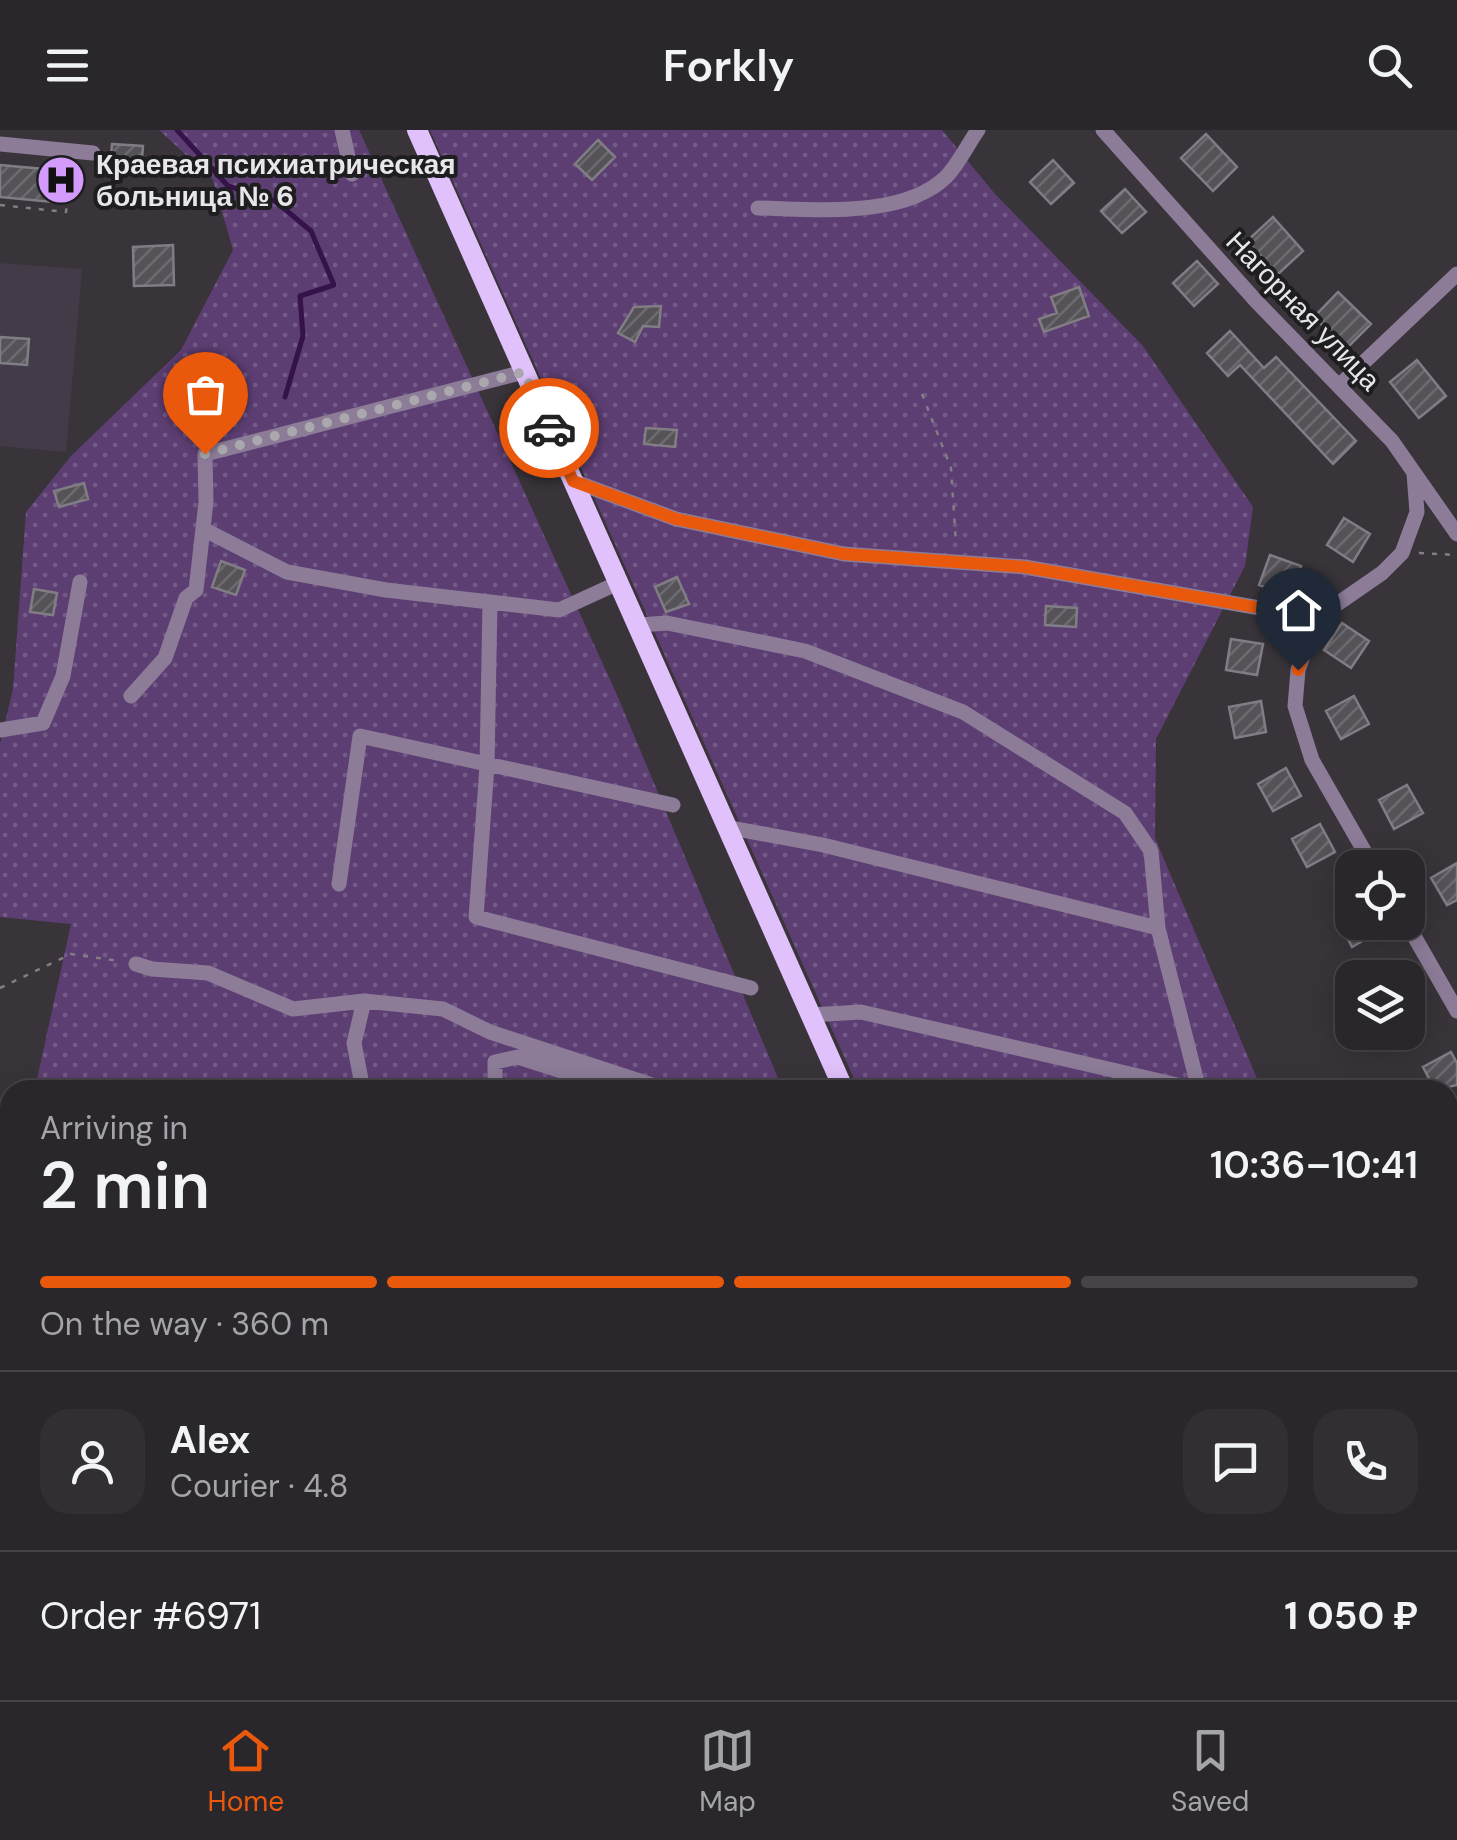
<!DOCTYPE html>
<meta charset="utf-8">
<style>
:root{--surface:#2a272c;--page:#322f34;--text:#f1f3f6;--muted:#a5a5a9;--line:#464448;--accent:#ea580c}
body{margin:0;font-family:"DM Sans",sans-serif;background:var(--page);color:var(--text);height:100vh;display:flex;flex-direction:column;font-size:38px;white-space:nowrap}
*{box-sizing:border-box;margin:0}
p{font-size:32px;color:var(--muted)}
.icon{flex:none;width:55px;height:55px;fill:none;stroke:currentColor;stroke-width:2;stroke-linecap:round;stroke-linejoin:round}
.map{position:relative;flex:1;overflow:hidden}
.sheet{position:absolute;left:0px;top:950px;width:1458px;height:620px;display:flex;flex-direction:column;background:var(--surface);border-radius:30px 30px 0 0;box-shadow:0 5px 25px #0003,0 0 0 2px var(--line)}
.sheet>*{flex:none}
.controls{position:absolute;left:1335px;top:720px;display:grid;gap:20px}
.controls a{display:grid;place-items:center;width:90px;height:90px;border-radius:20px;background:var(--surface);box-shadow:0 5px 25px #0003,0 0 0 2px var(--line);font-size:50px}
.pin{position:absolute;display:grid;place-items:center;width:85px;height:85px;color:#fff;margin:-102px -42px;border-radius:50% 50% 50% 0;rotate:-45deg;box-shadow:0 0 10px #0007}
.pin .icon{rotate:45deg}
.courier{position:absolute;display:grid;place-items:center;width:100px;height:100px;margin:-50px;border:8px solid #ea580c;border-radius:50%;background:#fff;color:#222;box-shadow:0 2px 12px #0007}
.head em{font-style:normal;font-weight:600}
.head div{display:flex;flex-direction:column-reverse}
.head{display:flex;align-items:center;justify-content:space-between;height:170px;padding:0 40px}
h1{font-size:65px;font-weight:600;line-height:75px}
.bar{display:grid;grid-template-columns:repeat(4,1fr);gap:15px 10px;align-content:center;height:120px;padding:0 40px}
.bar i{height:12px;border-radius:8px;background:var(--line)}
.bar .current{background:var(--accent)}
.bar p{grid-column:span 4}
.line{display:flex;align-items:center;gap:25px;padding:0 40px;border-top:2px solid var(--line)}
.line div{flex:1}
.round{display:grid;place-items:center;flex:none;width:105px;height:105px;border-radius:30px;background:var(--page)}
header{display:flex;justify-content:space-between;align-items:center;height:130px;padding:0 40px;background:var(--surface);font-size:45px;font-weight:600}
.tabs{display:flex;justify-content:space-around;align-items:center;height:140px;border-top:2px solid var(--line);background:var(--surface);font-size:28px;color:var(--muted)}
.tabs a{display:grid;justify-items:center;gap:5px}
.tabs .current{color:var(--accent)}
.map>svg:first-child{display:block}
.built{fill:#433c48}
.garden{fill:url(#garden-dots)}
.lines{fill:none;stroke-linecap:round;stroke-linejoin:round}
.stream{stroke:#351249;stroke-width:5}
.building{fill:url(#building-hatch);stroke:#817d84;stroke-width:2.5}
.path{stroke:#827e84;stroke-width:2.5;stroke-dasharray:5 8;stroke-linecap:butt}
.minor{stroke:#8c7c98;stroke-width:15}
.major{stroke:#e1c1fb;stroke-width:20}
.done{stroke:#aaa8ac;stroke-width:10;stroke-dasharray:0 18}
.route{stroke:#ea580c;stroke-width:12}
.labels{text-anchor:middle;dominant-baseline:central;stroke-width:8;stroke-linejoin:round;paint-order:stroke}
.poi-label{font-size:28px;font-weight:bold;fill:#e8e6ea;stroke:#1e1d1f;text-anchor:start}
.street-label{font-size:28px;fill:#e8e6ea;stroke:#1e1d1f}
</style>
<header><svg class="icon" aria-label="menu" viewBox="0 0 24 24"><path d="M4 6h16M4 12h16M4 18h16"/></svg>Forkly<svg class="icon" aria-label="search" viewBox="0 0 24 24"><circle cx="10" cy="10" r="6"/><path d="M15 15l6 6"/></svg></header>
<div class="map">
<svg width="1457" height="1570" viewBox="0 0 1457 1570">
<defs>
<pattern id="garden-dots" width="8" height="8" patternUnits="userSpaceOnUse" patternTransform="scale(2.5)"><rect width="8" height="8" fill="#5d3e73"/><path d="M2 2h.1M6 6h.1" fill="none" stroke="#745a87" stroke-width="1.8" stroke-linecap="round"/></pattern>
<pattern id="building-hatch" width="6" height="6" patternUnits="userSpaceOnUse" patternTransform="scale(2.5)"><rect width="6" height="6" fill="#555258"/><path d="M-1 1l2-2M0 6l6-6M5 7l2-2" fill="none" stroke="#6d6b70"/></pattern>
</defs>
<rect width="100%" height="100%" fill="#38343a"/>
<path class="built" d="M0 133 82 139 66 322 0 316Z"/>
<path class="garden" d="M159 0H359L617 565 783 960H41L37 949 71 794 0 787V614L13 559 26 382 71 326 181 220 233 120 213 50Z
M430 0H942L995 64 1143 216 1253 377 1245 436 1156 609 1155 708 1262 960H859Z
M1448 1252 1457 1260V1570H1127L1122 1560H1448Z
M149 1560H1042L1047 1570H148Z"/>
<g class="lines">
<path class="stream" d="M177 0 228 56 275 71 311 101 334 155 300 166 303 206 285 267"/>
</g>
<path class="building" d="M1206 4 1237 37 1213 61 1181 28Z
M598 10 615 27 592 50 575 34Z
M112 14 143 16 141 41 110 38Z
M1053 30 1074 53 1051 74 1030 52Z
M0 35 66 41 63 73 0 67Z
M1125 59 1146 82 1122 103 1101 81Z
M1273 87 1303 121 1278 144 1247 111Z
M173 115 174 155 134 156 133 117Z
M1197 131 1218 154 1194 176 1173 153Z
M1079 157 1089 186 1044 202 1039 189 1057 183 1051 167Z
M1338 162 1371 194 1346 219 1314 187Z
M661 176 659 197 643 196 635 212 618 203 634 177Z
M1230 201 1264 238 1276 227 1356 311 1333 334 1240 235 1228 246 1207 223Z
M0 207 29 209 27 235 0 233Z
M1417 230 1446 266 1419 288 1390 252Z
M646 298 677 300 675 317 644 314Z
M84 353 88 369 59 377 54 361Z
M1344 388 1370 404 1353 432 1327 415Z
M1270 425 1301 436 1290 466 1259 455Z
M221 431 245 440 236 465 212 457Z
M677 447 689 474 666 482 655 457Z
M34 459 57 463 53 485 30 482Z
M1046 476 1077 478 1076 497 1045 495Z
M1342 493 1369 511 1351 538 1324 520Z
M1231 509 1263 514 1257 545 1226 540Z
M1354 566 1369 594 1341 609 1326 581Z
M1261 571 1266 602 1235 608 1229 577Z
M1286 638 1301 666 1273 681 1258 654Z
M1407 655 1423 683 1394 699 1379 670Z
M1320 694 1335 722 1307 737 1292 709Z
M1457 733V770L1447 775 1431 748Z
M1352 779V792H1395L1352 817 1337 788Z
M1451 922 1457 933V955L1435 960 1423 937Z"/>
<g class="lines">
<path class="path" d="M0 75 66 82 72 38
M922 264 951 338 956 414
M1419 423 1457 425
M0 858 71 824 119 831"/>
<path class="minor" d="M342 0 352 44
M1103 0 1256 171 1392 311 1457 404
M0 14 93 23
M758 78C814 79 904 89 947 46 959 33 968 14 978 0
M1341 254 1457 144
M573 351 676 389 844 424 1025 437 1317 488
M203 399 287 442 386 460 559 480 618 453
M490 472 487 636 476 787 751 858
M639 495 667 493 805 521 963 582 1125 683 1151 721 1158 798 1199 960
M131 566 165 528 186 468 196 460 206 372 205 324 524 242
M0 600 43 593 63 546 80 452
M726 697 823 715 1158 798
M1374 738 1312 630 1295 576 1298 540 1317 488 1382 443 1402 423 1417 382 1414 344
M339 754 360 606 673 675
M1406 792 1457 881
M136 834 152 839 208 843 293 879 364 871 443 879 490 902 667 960
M810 885 861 882 1199 960
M363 960 354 913 364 871
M495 960V932L518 927 621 960
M1448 1222 1457 1225
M1448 1252 1457 1255
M0 1373 10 1372
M0 1423 10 1425
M1448 1454 1457 1457
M576 1560 585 1569 634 1560
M711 1560 716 1570
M898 1560 903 1570
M1183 1560V1570
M1311 1560V1570
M1437 1560 1438 1570
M64 1570 65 1560
M367 1570 373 1560"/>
<path class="major" d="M417 0 844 960
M1109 1560 1114 1570"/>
</g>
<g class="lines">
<path class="done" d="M205 324 524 242 549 298"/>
<path class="route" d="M549 298 573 351 676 389 844 424 1025 437 1318 488 1298 540"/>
</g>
<defs>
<g id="hospital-disc" transform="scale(2.5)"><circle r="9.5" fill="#d39cfc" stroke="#1e1d1f"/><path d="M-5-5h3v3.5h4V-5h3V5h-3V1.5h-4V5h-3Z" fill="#111"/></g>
</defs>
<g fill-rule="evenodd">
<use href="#hospital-disc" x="61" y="50"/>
</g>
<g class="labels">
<g class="poi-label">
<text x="96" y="34">Краевая психиатрическая<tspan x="96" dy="32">больница № 6</tspan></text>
</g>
<g class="street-label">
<text transform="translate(1303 181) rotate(46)">Нагорная улица</text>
</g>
</g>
</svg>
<div class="controls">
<a><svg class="icon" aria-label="locate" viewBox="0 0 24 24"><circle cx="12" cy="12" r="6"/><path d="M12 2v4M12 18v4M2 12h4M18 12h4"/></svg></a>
<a><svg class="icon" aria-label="layers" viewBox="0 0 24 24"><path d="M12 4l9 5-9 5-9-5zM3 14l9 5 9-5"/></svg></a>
</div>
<div class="pin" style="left:205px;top:324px;background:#ea580c"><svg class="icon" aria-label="bag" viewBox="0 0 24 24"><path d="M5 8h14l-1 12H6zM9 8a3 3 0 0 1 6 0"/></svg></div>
<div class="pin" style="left:1298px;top:540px;background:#1f2937"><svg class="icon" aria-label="home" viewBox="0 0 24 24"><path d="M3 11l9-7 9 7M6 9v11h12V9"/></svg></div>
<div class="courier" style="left:549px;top:298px"><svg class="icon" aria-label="car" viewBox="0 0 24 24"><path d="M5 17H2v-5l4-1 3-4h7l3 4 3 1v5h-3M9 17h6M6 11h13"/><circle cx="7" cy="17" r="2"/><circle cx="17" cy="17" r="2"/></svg></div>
<section class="sheet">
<div class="head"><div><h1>2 min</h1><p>Arriving in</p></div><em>10:36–10:41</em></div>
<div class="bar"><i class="current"></i><i class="current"></i><i class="current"></i><i></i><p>On the way · 360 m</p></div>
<div class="line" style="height:180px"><a class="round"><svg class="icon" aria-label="person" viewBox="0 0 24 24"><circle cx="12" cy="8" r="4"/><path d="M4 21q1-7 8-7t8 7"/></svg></a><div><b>Alex</b><p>Courier · 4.8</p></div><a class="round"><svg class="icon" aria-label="chat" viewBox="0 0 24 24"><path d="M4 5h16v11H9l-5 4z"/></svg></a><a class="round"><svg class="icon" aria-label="phone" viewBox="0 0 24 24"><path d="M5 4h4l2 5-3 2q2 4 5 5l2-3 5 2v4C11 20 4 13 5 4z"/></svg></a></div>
<div class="line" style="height:130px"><div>Order #6971</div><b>1 050 ₽</b></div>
</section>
</div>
<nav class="tabs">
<a class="current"><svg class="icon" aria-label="home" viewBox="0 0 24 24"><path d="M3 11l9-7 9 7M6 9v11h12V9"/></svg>Home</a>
<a><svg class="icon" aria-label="map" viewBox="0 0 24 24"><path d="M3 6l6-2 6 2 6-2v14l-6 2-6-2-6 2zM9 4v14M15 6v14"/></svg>Map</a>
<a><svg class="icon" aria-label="saved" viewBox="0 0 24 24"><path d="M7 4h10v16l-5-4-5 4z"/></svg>Saved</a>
</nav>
